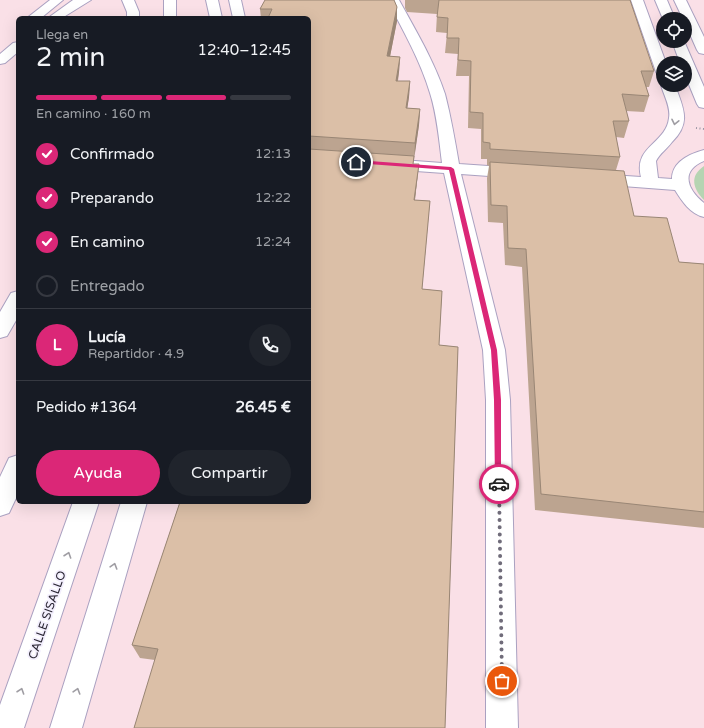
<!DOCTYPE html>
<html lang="es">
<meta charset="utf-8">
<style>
:root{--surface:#171b24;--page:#20242c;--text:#f1f3f6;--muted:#9ea1a6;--line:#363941;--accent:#db2777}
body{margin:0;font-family:"Varela Round",sans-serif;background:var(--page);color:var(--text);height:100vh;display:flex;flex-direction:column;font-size:15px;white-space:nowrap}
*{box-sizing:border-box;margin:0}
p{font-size:13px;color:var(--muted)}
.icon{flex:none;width:22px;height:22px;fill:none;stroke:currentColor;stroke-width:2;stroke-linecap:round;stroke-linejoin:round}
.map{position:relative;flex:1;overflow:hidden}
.side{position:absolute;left:16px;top:16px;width:295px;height:488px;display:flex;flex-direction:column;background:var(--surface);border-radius:6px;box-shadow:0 4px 16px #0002}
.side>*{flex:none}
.controls{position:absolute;left:656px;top:12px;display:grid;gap:8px}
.controls a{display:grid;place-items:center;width:36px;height:36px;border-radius:50%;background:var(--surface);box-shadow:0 4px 16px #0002;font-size:20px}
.pin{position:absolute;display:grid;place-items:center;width:34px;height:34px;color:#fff;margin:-17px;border:2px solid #fff;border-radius:50%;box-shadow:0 1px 4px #0007}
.courier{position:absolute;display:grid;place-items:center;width:40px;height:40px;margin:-20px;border:3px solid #db2777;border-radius:50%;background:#fff;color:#222;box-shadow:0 1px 5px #0007}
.head em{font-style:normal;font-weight:600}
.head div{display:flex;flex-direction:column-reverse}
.head{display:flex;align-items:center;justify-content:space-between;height:68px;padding:0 20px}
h1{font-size:26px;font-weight:600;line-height:30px}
.bar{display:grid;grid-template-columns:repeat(4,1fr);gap:6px 4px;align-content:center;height:48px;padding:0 20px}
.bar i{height:5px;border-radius:3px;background:var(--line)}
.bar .on{background:var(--accent)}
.bar p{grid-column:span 4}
.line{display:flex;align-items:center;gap:10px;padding:0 20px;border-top:1px solid var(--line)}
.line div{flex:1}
.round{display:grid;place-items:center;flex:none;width:42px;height:42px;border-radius:21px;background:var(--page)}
ol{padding:0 20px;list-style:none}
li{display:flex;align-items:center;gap:12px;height:44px}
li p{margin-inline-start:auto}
li .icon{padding:4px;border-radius:50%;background:var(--accent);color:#fff;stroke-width:4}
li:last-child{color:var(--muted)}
li i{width:22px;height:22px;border:2px solid var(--line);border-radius:50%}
.action{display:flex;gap:8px;margin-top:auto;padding:8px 20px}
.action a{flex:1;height:46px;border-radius:24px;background:var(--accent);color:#fff;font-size:16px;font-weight:600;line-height:46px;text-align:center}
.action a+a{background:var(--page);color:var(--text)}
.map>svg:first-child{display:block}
.industrial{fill:#fae0e7;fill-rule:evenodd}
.green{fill:#b6d4b2}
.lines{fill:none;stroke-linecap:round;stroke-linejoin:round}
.minor-casing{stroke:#aaa1c1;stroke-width:2}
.path{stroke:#9995a3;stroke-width:2;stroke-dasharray:1 2.5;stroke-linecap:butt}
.minor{fill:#fff;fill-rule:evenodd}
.wall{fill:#bca490}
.shaded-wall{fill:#998675}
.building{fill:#dbbfa7;stroke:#998675}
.oneway{stroke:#9f9da3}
.route{fill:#db2777}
.done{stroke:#706c7a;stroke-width:4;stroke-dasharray:0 7.2}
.labels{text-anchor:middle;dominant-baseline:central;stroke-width:3.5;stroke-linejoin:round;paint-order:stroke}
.near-street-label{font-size:12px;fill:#2a2633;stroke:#f3effd}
</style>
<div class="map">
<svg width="704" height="728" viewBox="0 0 704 728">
<rect width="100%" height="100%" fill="#f3effd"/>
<path class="industrial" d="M0 0H704V728H0ZM18 18H309V502H18ZM663 19H685V41H663ZM663 63H685V85H663Z"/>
<path class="green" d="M704 166V200C693 189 689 176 704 166Z"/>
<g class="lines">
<g class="minor-casing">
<path id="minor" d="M50 0H63L41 18H27Z
M73 0H91L62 18H48Z
M122 0H134L139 12V18H127V12Z
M164 0H176V18H164Z
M206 0H218L222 18H210Z
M229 0H241L245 18H233Z
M387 0H399C416 31 434 61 445 94 451 117 455 141 459 164L517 168 523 169 525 173 523 177 517 178 461 174 505 350 510 400 518 728H486V400L483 350 444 173 388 169 382 167 380 164 382 161 388 159 442 163C439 139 437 115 430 93 420 60 403 30 387 0Z
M631 0H643L666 63H663V76L658 75 656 72Z
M655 0H667L675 19H663Z
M674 0H686L704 37V54L699 53 697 50 685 23V19H683Z
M672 41H684L704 87V108L699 107 697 104 685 75V63H680Z
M18 42V52L5 63 0 64V54L13 43Z
M663 82V85H675C683 108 692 122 672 142 667 149 660 153 656 161L658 178 672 179C672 162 689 154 704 150V161C680 171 687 189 704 203V217C690 214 682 201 675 190L596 184 590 183 588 179 590 175 596 174 641 177C633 146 666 144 669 118 671 107 664 96 661 85Z
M18 291V317L7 336 0 338V312L11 293Z
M18 455V494L9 513 0 516V477L9 458Z
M73 502H99L24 728H0V705Z
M121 502H147L82 728H50Z"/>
</g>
<path class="path" d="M696 128 704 129"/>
<use href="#minor" class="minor"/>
</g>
<path class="wall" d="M265 0H394L397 7V21L390 56 400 57 399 72 398 81H410L409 97 407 108 420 109 419 125 413 164H419L415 200 430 201 422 289 442 291 439 345 458 347 445 728H134L155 660 140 658 132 645 180 502H309V18H261L260 9Z
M405 0H630L654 71 649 87H646L649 96 644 112 626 111 629 121 624 138 616 137 620 157 616 170 634 216 679 262 704 264V528L535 510 522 267 505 265 503 223 488 222 487 178 489 166 487 165V159H481V129L468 128 469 76H456L458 54 445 53 447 33 436 32 437 14 407 12 405 8Z"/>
<path class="shaded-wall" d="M397 7V21L387 72V56Z
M400 57 399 72 395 96 396 81Z
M410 81 409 97 405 124 406 108Z
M420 109 419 125 414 160 415 143Z
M419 164 417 181 413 216 414 200Z"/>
<path class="building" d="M265 0H394L397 7 387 56 400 57 396 81H410L406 108 420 109 415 143 309 136V18H268L272 9H260Z
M439 0H630L654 71H641L649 96 622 94 629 121H613L620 157 490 149V143L483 142V113L470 112 471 61 458 60 459 38H447L448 18 437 17Z
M309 149 414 156 413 164H419L414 200 430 201 422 289 442 291 439 345 458 347 445 728H134L158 649 132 645 180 502H309Z
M490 162 624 171 634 216 667 218 679 262 704 264V512L541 494 526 249 508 248 507 206 491 205Z"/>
<defs><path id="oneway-chevron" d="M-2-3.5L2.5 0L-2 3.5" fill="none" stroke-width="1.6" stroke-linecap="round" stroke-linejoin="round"/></defs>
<g class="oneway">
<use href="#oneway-chevron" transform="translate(675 122) rotate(102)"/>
<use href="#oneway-chevron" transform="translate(68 555) rotate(-71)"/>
<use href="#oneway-chevron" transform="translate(114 566) rotate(-73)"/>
<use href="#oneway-chevron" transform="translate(21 691) rotate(-71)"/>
<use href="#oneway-chevron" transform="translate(77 691) rotate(-73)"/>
</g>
<path class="route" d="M356 160 451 167 454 169 497 350 501 400V487H496L495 484 494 400 491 350 449 170 355 163Z"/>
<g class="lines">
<path class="done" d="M499 484 502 681"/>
</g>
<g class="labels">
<g class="near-street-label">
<text transform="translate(47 615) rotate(-71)">CALLE SISALLO</text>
</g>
</g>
</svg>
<div class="controls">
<a><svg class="icon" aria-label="locate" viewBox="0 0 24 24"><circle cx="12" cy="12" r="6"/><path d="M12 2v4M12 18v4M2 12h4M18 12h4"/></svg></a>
<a><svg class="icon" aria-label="layers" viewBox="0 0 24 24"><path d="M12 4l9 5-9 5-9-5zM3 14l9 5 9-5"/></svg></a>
</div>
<div class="pin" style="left:502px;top:681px;background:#ea580c"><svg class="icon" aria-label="bag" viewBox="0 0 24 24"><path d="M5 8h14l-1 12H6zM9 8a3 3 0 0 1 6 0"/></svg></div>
<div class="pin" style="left:356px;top:162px;background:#1f2937"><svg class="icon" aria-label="home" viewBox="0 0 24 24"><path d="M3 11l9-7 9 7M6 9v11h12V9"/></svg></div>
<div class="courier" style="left:499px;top:484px"><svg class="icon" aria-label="car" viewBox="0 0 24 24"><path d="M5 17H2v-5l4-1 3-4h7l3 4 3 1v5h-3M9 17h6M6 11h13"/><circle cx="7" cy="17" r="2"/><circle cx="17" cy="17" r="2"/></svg></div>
<section class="side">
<div class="head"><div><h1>2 min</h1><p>Llega en</p></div><em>12:40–12:45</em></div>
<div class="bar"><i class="on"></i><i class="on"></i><i class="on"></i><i></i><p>En camino · 160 m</p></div>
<ol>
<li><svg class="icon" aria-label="check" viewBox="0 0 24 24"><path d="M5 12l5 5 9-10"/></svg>Confirmado<p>12:13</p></li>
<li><svg class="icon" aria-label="check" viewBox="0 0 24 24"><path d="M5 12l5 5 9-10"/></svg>Preparando<p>12:22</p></li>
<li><svg class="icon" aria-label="check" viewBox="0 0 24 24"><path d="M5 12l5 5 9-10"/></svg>En camino<p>12:24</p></li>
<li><i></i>Entregado</li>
</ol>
<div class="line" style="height:72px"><b class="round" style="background:var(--accent);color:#fff">L</b><div><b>Lucía</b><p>Repartidor · 4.9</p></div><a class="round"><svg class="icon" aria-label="phone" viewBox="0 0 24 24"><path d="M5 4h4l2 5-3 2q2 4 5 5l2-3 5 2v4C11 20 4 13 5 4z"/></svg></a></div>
<div class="line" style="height:52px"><div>Pedido #1364</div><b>26.45 €</b></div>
<div class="action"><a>Ayuda</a><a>Compartir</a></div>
</section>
</div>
